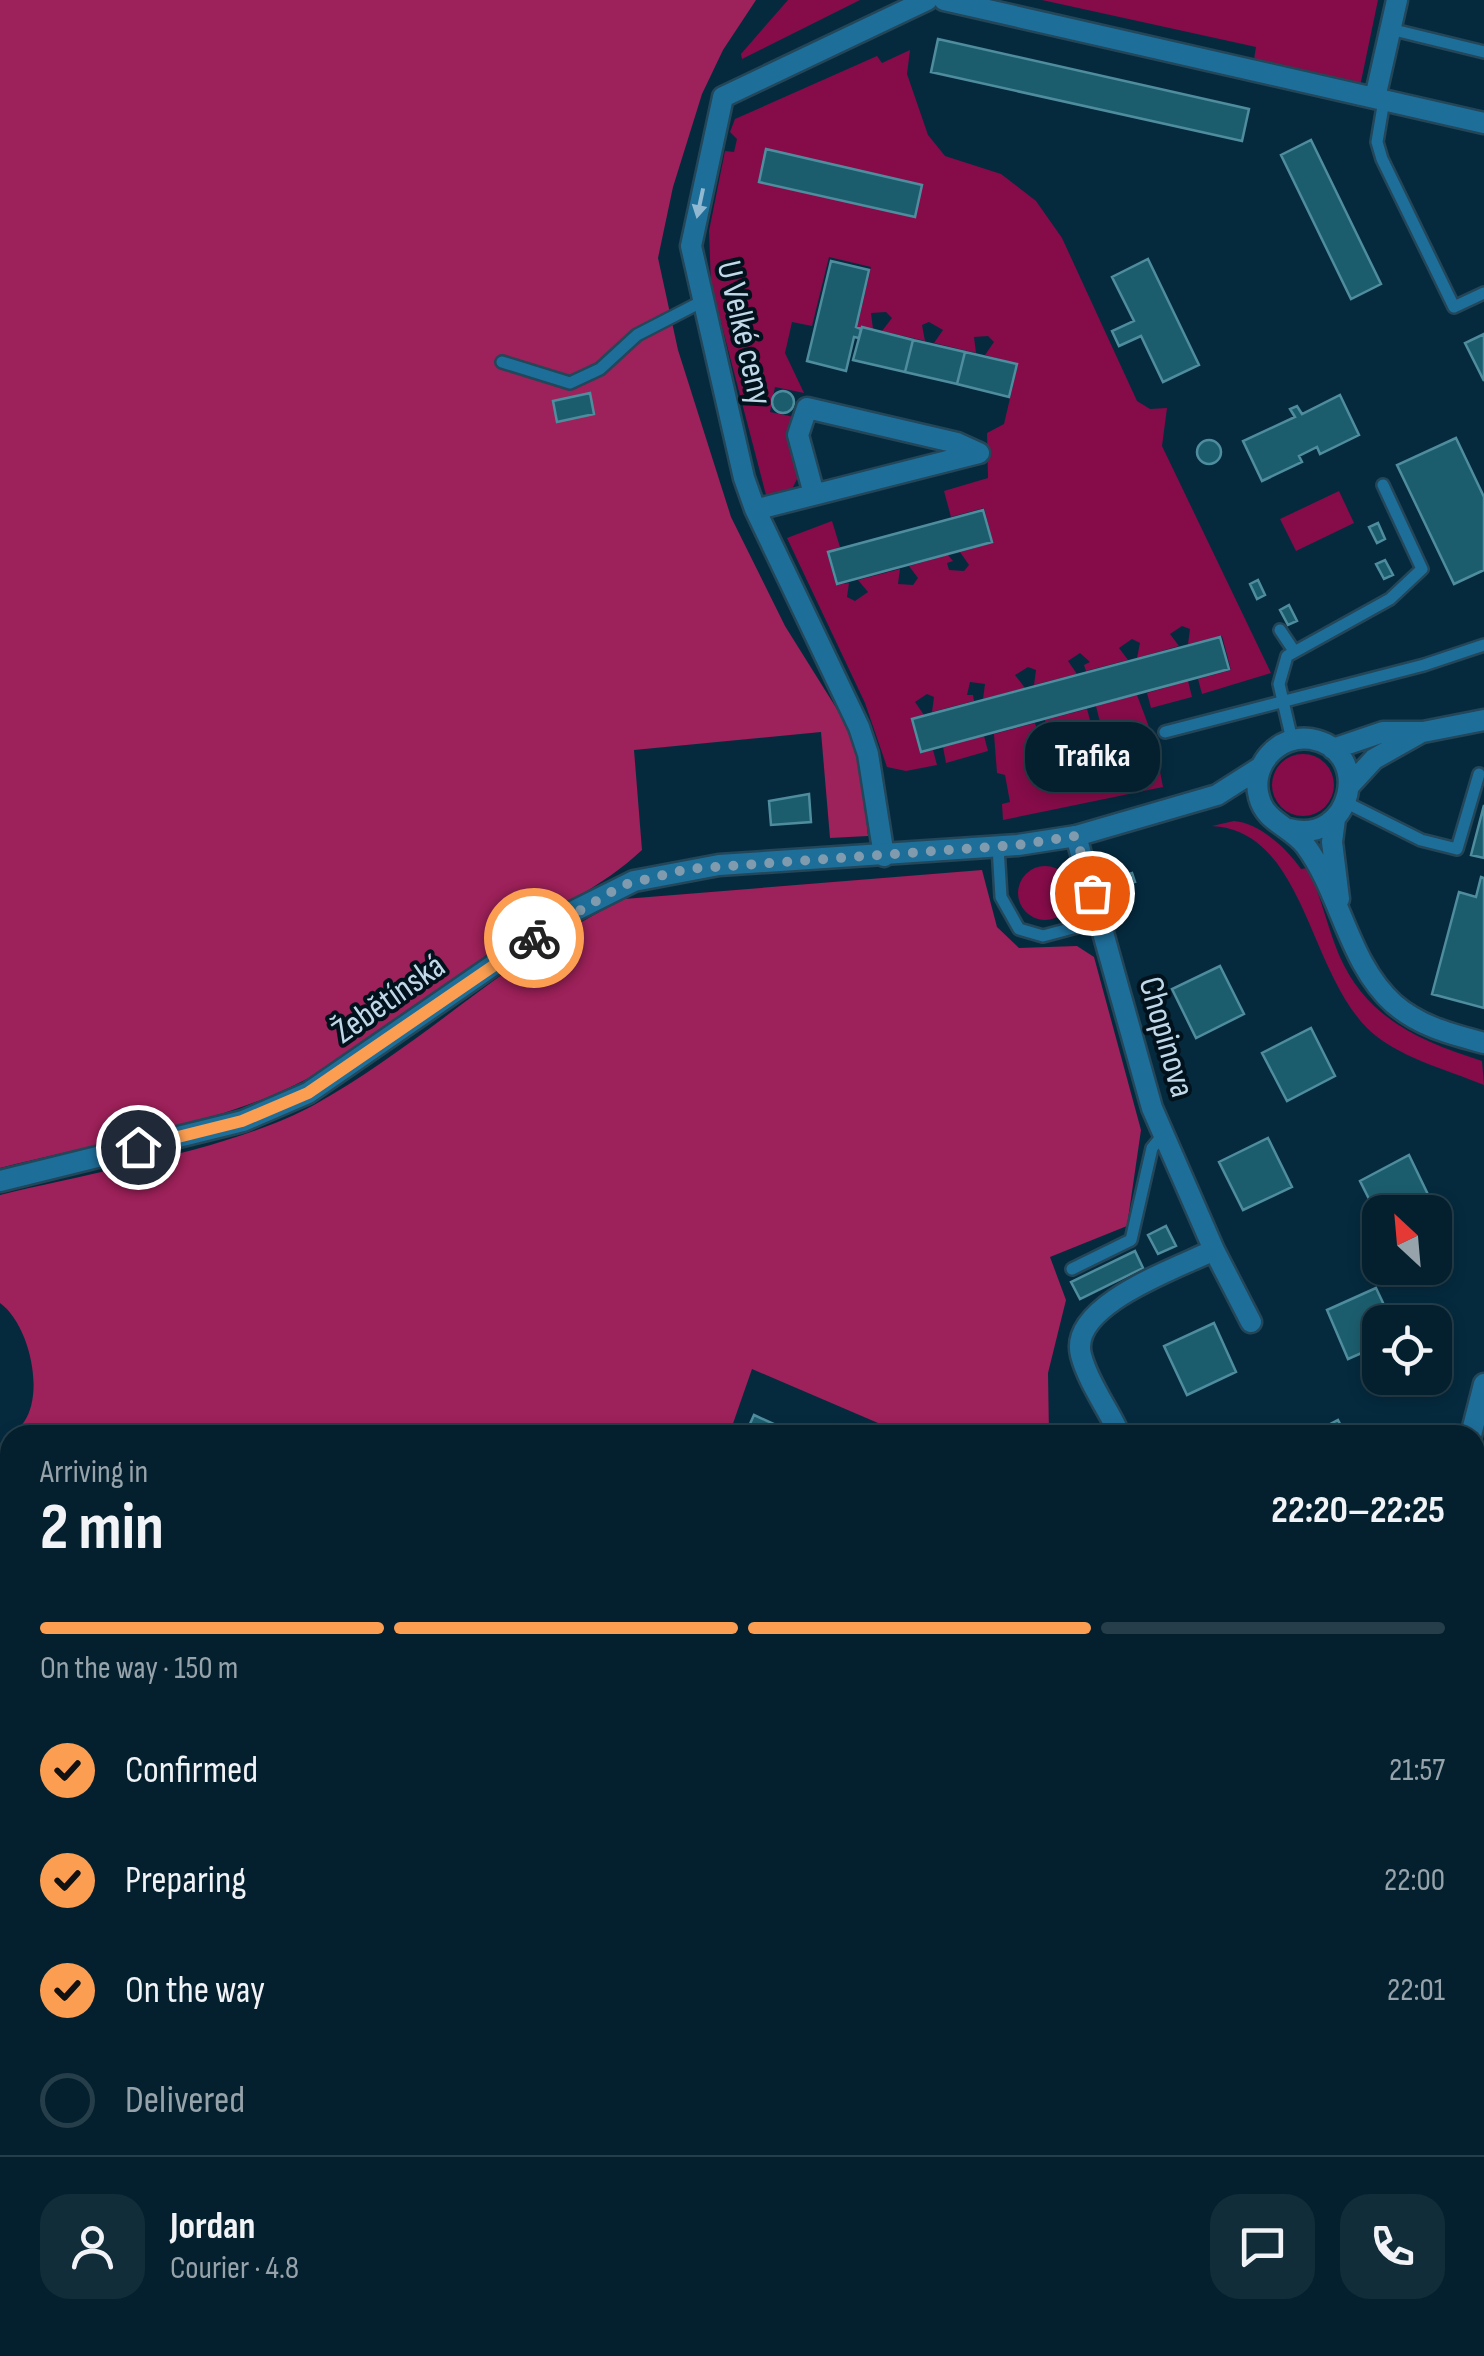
<!DOCTYPE html>
<meta charset="utf-8">
<style>
:root{--surface:#04202e;--page:#122d3a;--text:#f1f3f6;--muted:#97a3aa;--line:#253e4a;--accent:#fb9e51}
body{margin:0;font-family:"Sofia Sans Condensed",sans-serif;background:var(--page);color:var(--text);height:100vh;display:flex;flex-direction:column;font-size:38px;white-space:nowrap}
*{box-sizing:border-box;margin:0}
p{font-size:32px;color:var(--muted)}
.icon{flex:none;width:55px;height:55px;fill:none;stroke:currentColor;stroke-width:2;stroke-linecap:round;stroke-linejoin:round}
.map{position:relative;flex:1;overflow:hidden}
.drawer{position:absolute;left:0px;top:1425px;width:1485px;height:932px;display:flex;flex-direction:column;background:var(--surface);border-radius:30px 30px 0 0;box-shadow:0 5px 15px #0003,0 0 0 2px var(--line)}
.drawer>*{flex:none}
.needle{width:65px;rotate:334deg}
.tools{position:absolute;left:1362px;top:1195px;display:grid;gap:20px}
.tools a{display:grid;place-items:center;width:90px;height:90px;border-radius:20px;background:var(--surface);box-shadow:0 5px 15px #0003,0 0 0 2px var(--line);font-size:50px}
.pin{position:absolute;display:grid;place-items:center;width:85px;height:85px;color:#fff;margin:-42px;border:5px solid #fff;border-radius:50%;box-shadow:0 2px 10px #0007}
.courier{position:absolute;display:grid;place-items:center;width:100px;height:100px;margin:-50px;border:8px solid #fb9e51;border-radius:50%;background:#fff;color:#222;box-shadow:0 2px 12px #0007}
.bubble{position:absolute;height:70px;border-radius:30px;background:var(--surface);box-shadow:0 5px 15px #0003,0 0 0 2px var(--line);font-size:32px;font-weight:700;line-height:70px;text-align:center}
.summary em{font-style:normal;font-weight:700}
.summary div{display:flex;flex-direction:column-reverse}
.summary{display:flex;align-items:center;justify-content:space-between;height:170px;padding:0 40px}
h1{font-size:65px;font-weight:700;line-height:75px}
.bar{display:grid;grid-template-columns:repeat(4,1fr);gap:15px 10px;align-content:center;height:120px;padding:0 40px}
.bar i{height:12px;border-radius:8px;background:var(--line)}
.bar .on{background:var(--accent)}
.bar p{grid-column:span 4}
.line{display:flex;align-items:center;gap:25px;padding:0 40px;border-top:2px solid var(--line)}
.line div{flex:1}
.round{display:grid;place-items:center;flex:none;width:105px;height:105px;border-radius:30px;background:var(--page)}
ol{padding:0 40px;list-style:none}
li{display:flex;align-items:center;gap:30px;height:110px}
li p{margin-inline-start:auto}
li .icon{padding:10px;border-radius:50%;background:var(--accent);color:#111;stroke-width:4}
li:last-child{color:var(--muted)}
li i{width:55px;height:55px;border:5px solid var(--line);border-radius:50%}
.map>svg:first-child{display:block}
.green{fill:#850c49}
.forest{fill:#9d215a}
.building{fill:#1c5d6d;stroke:#4f8d9e;stroke-width:2.5}
.lines{fill:none;stroke-linecap:round;stroke-linejoin:round}
.service-casing{stroke:#234659;stroke-width:16}
.minor-casing{stroke:#234659;stroke-width:25}
.tertiary-casing{stroke:#234659;stroke-width:25}
.service{stroke:#1e6e9a;stroke-width:11}
.minor{stroke:#1e6e9a;stroke-width:20}
.tertiary{stroke:#1e6e9a;stroke-width:20}
.oneway{fill:#90b8d1}
.done{stroke:#7f9bad;stroke-width:10;stroke-dasharray:0 18}
.route{stroke:#fb9e51;stroke-width:12}
.labels{text-anchor:middle;dominant-baseline:central;stroke-width:8;stroke-linejoin:round;paint-order:stroke}
.street-label{font-size:35px;fill:#c1d8e9;stroke:#01121d}
</style>
<div class="map">
<svg width="1484" height="2356" viewBox="0 0 1484 2356">
<rect width="100%" height="100%" fill="#052a3e"/>
<path class="green" d="M788 0H860L742 59 741 54Z
M1042 0H1378L1358 96 1252 71 1256 47Z
M910 50 907 74 928 135 945 156 1001 174 1036 201 1062 238 1137 401 1150 409 1167 408 1162 446 1271 673 1202 694 1198 679 1231 670 1222 636 1188 644 1190 629 1182 626 1170 634 1179 646 1137 658 1140 643 1132 639 1119 648 1128 660 1086 671 1084 665 1090 662 1080 653 1068 661 1077 674 1034 685 1036 670 1028 667 1015 675 1025 688 983 699 985 684 970 682 967 695H973L974 701 932 712 934 697 927 694 915 702 924 715 911 718 920 753 933 750 937 765 906 771 887 767 865 703 787 538 832 521 840 547 827 552 836 585 849 583 847 597 855 601 868 592 858 580 900 569 898 584 913 585 918 578 909 566 948 555 953 561 947 563 949 570 964 571 969 565 960 552 993 543 984 508 951 517 944 491 988 478 987 433 1004 424 1018 364 985 355 994 342 988 336 974 337 976 353 934 343 943 330 929 322 922 325 925 341 882 331 892 318 886 312 871 313 873 329 857 328 871 267 829 257 812 326 792 322 785 353 804 393 775 387 770 412 799 418 800 473 791 491 766 495 711 284 709 231 725 151 734 152 737 139 730 132 735 119 877 56 882 63Z
M1339 491 1354 523 1296 551 1280 519Z
M1188 681 1192 697 1151 708 1147 693Z
M1137 695 1149 727 1141 732 1148 760 1158 761 1163 787 1003 820 1002 804 1010 802 1005 775 997 773 994 734 1035 723 1039 737 1048 736 1045 720 1087 709 1091 724 1100 722 1096 706Z
M984 736 988 751 946 763 943 747Z
M1272 785a31 31 0 1 1 62 0a31 31 0 1 1-62 0Z
M1234 821C1260 823 1287 849 1301 869L1308 868C1321 896 1327 926 1339 955 1367 1019 1420 1041 1482 1061L1484 1085C1448 1070 1394 1056 1367 1028 1307 967 1304 831 1212 826Z
M1018 893a27 27 0 1 1 54 0a27 27 0 1 1-54 0Z"/>
<path class="forest" d="M0 0H756L723 50 702 94 673 187 658 258 678 350 731 517 785 626 850 730 862 776 868 836 830 838 821 732 634 750 642 850C604 886 553 909 509 939 436 990 355 1061 273 1095 188 1131 90 1145 0 1168Z
M982 870 997 927 1019 948 1077 946 1094 957 1141 1130 1127 1226 1050 1257 1066 1300 1048 1373 1049 1435H906L752 1369 729 1435H10V2348H683L688 2356H0V1444C7 1437 18 1430 24 1422 45 1392 29 1324 0 1303V1195C94 1172 231 1150 314 1105 422 1045 512 954 624 899Z
M1484 1624V1849L1475 1850V1628Z
M733 2348H863L870 2356H716Z"/>
<path class="building" d="M938 39 1249 109 1242 141 931 72Z
M1311 140 1381 284 1351 299 1281 155Z
M766 149 922 185 915 217 759 182Z
M1148 259 1199 365 1163 382 1141 336 1119 346 1112 331 1134 321 1112 277Z
M831 261 869 270 856 327 861 329 859 338 854 337 846 371 807 361Z
M862 327 913 340 905 372 853 360Z
M1484 334V381L1465 343Z
M913 340 965 352 957 384 905 372Z
M965 352 1017 364 1009 397 957 384Z
M772 402a11 11 0 1 1 22 0a11 11 0 1 1-22 0Z
M590 393 594 414 557 422 553 401Z
M1340 395 1359 435 1320 454 1317 447 1299 456 1302 462 1262 481 1243 441 1295 417 1290 409 1297 406 1302 414Z
M1456 438 1484 497V570L1454 584 1397 465Z
M1197 452a12 12 0 1 1 24 0a12 12 0 1 1-24 0Z
M983 510 992 542 837 584 828 552Z
M1378 523 1385 539 1377 543 1369 527Z
M1385 560 1393 575 1384 579 1376 564Z
M1258 580 1265 595 1257 599 1250 584Z
M1289 605 1297 621 1288 625 1280 610Z
M1220 637 1229 669 921 752 912 719Z
M809 794 811 822 771 825 769 801Z
M1484 805V858L1471 855Z
M1132 873 1135 882 1117 887 1114 878Z
M1481 877 1484 878V1008L1432 994 1459 892 1476 897Z
M1220 966 1244 1014 1196 1038 1172 989Z
M1311 1028 1335 1076 1287 1101 1262 1053Z
M1268 1138 1292 1187 1243 1210 1219 1162Z
M1409 1155 1433 1205 1418 1212H1380V1221L1360 1181Z
M1166 1226 1176 1246 1158 1254 1148 1235Z
M1135 1251 1143 1268 1080 1299 1071 1282Z
M1376 1288 1392 1322H1380V1345L1348 1359 1327 1310Z
M1214 1323 1236 1372 1187 1395 1164 1346Z
M754 1415 798 1435H745Z
M1338 1420 1346 1435H1309Z
M914 2348H959L966 2356H922Z
M1100 2348H1139L1129 2356H1107Z
M1312 2348H1354L1336 2356H1316Z"/>
<g class="lines">
<g class="service-casing">
<path id="service" d="M1390 29 1484 52
M1384 100 1377 142 1382 159 1454 307 1484 293
M502 362 570 383 600 369 637 335 701 302
M1280 630 1294 651
M1165 732 1424 665 1484 645
M1292 740 1279 684 1287 656 1390 599 1422 569 1383 485
M1347 803 1421 840 1457 849 1479 774
M998 847 1001 897 1019 929 1043 936 1099 921
M1072 1269 1131 1240 1152 1148 1162 1136
M1274 2348 1278 2356"/>
</g>
<g class="minor-casing">
<path id="minor" d="M944 0 1484 123
M1375 98 1397 0
M755 509 766 507 979 453 957 443 807 408 798 435 814 494
M1076 836 1152 1108 1214 1250C1178 1268 1068 1305 1081 1355 1087 1379 1105 1405 1116 1427
M884 856 868 754 859 727 755 509 744 478 691 246 723 97 927 0
M1214 1250 1251 1322
M1475 1877 1484 1875
M1037 2348 1044 2356"/>
</g>
<g class="tertiary-casing">
<path id="tertiary" d="M1333 749 1383 732H1423L1484 720
M1350 785 1374 759 1420 733
M1335 819 1332 842 1339 899
M1289 829C1352 846 1374 750 1311 739 1279 734 1250 765 1259 797 1265 822 1290 826 1305 845 1341 893 1348 963 1394 1004 1421 1027 1451 1034 1484 1043
M0 1181 243 1121 308 1093 566 915 634 881 719 865 1018 845 1076 836 1217 795 1261 767
M1471 1435 1484 1384
M1475 2234 1484 2256"/>
</g>
<use href="#service" class="service"/>
<use href="#minor" class="minor"/>
<use href="#tertiary" class="tertiary"/>
</g>
<defs><path id="oneway-solid" d="M-6-.8H1V-3.2L6.5 0L1 3.2V.8H-6Z" transform="scale(2.5)"/></defs>
<use class="oneway" href="#oneway-solid" transform="translate(700 203) rotate(102)"/>
<g class="lines">
<path class="done" d="M534 938 623 885 688 869 1018 845 1076 836 1092 893"/>
<path class="route" d="M138 1147 242 1121 308 1093 534 938"/>
</g>
<g class="labels">
<g class="street-label">
<text transform="translate(744 333) rotate(77)">U Velké ceny</text>
<text transform="translate(389 999) rotate(-35)">Žebětínská</text>
<text transform="translate(1166 1037) rotate(74)">Chopinova</text>
</g>
</g>
</svg>
<div class="tools">
<a><svg class="needle" viewBox="-14 -14 28 28"><path d="M0-13l5 13h-10z" fill="#e53935"/><path d="M0 13l5-13h-10z" fill="#97a3aa"/></svg></a>
<a><svg class="icon" aria-label="locate" viewBox="0 0 24 24"><circle cx="12" cy="12" r="6"/><path d="M12 2v4M12 18v4M2 12h4M18 12h4"/></svg></a>
</div>
<div class="pin" style="left:1092px;top:893px;background:#ea580c"><svg class="icon" aria-label="bag" viewBox="0 0 24 24"><path d="M5 8h14l-1 12H6zM9 8a3 3 0 0 1 6 0"/></svg></div>
<div class="pin" style="left:138px;top:1147px;background:#1f2937"><svg class="icon" aria-label="home" viewBox="0 0 24 24"><path d="M3 11l9-7 9 7M6 9v11h12V9"/></svg></div>
<div class="courier" style="left:534px;top:938px"><svg class="icon" aria-label="bike" viewBox="0 0 24 24"><circle cx="6" cy="16" r="4"/><circle cx="18" cy="16" r="4"/><path d="M6 16l4-8h5l3 8M10 8l3 8H6M13 5h3"/></svg></div>
<div class="bubble" style="left:1025px;top:722px;width:135px">Trafika</div>
<section class="drawer">
<div class="summary"><div><h1>2 min</h1><p>Arriving in</p></div><em>22:20–22:25</em></div>
<div class="bar"><i class="on"></i><i class="on"></i><i class="on"></i><i></i><p>On the way · 150 m</p></div>
<ol>
<li><svg class="icon" aria-label="check" viewBox="0 0 24 24"><path d="M5 12l5 5 9-10"/></svg>Confirmed<p>21:57</p></li>
<li><svg class="icon" aria-label="check" viewBox="0 0 24 24"><path d="M5 12l5 5 9-10"/></svg>Preparing<p>22:00</p></li>
<li><svg class="icon" aria-label="check" viewBox="0 0 24 24"><path d="M5 12l5 5 9-10"/></svg>On the way<p>22:01</p></li>
<li><i></i>Delivered</li>
</ol>
<div class="line" style="height:180px"><a class="round"><svg class="icon" aria-label="person" viewBox="0 0 24 24"><circle cx="12" cy="8" r="4"/><path d="M4 21q1-7 8-7t8 7"/></svg></a><div><b>Jordan</b><p>Courier · 4.8</p></div><a class="round"><svg class="icon" aria-label="chat" viewBox="0 0 24 24"><path d="M4 5h16v11H9l-5 4z"/></svg></a><a class="round"><svg class="icon" aria-label="phone" viewBox="0 0 24 24"><path d="M5 4h4l2 5-3 2q2 4 5 5l2-3 5 2v4C11 20 4 13 5 4z"/></svg></a></div>
</section>
</div>
